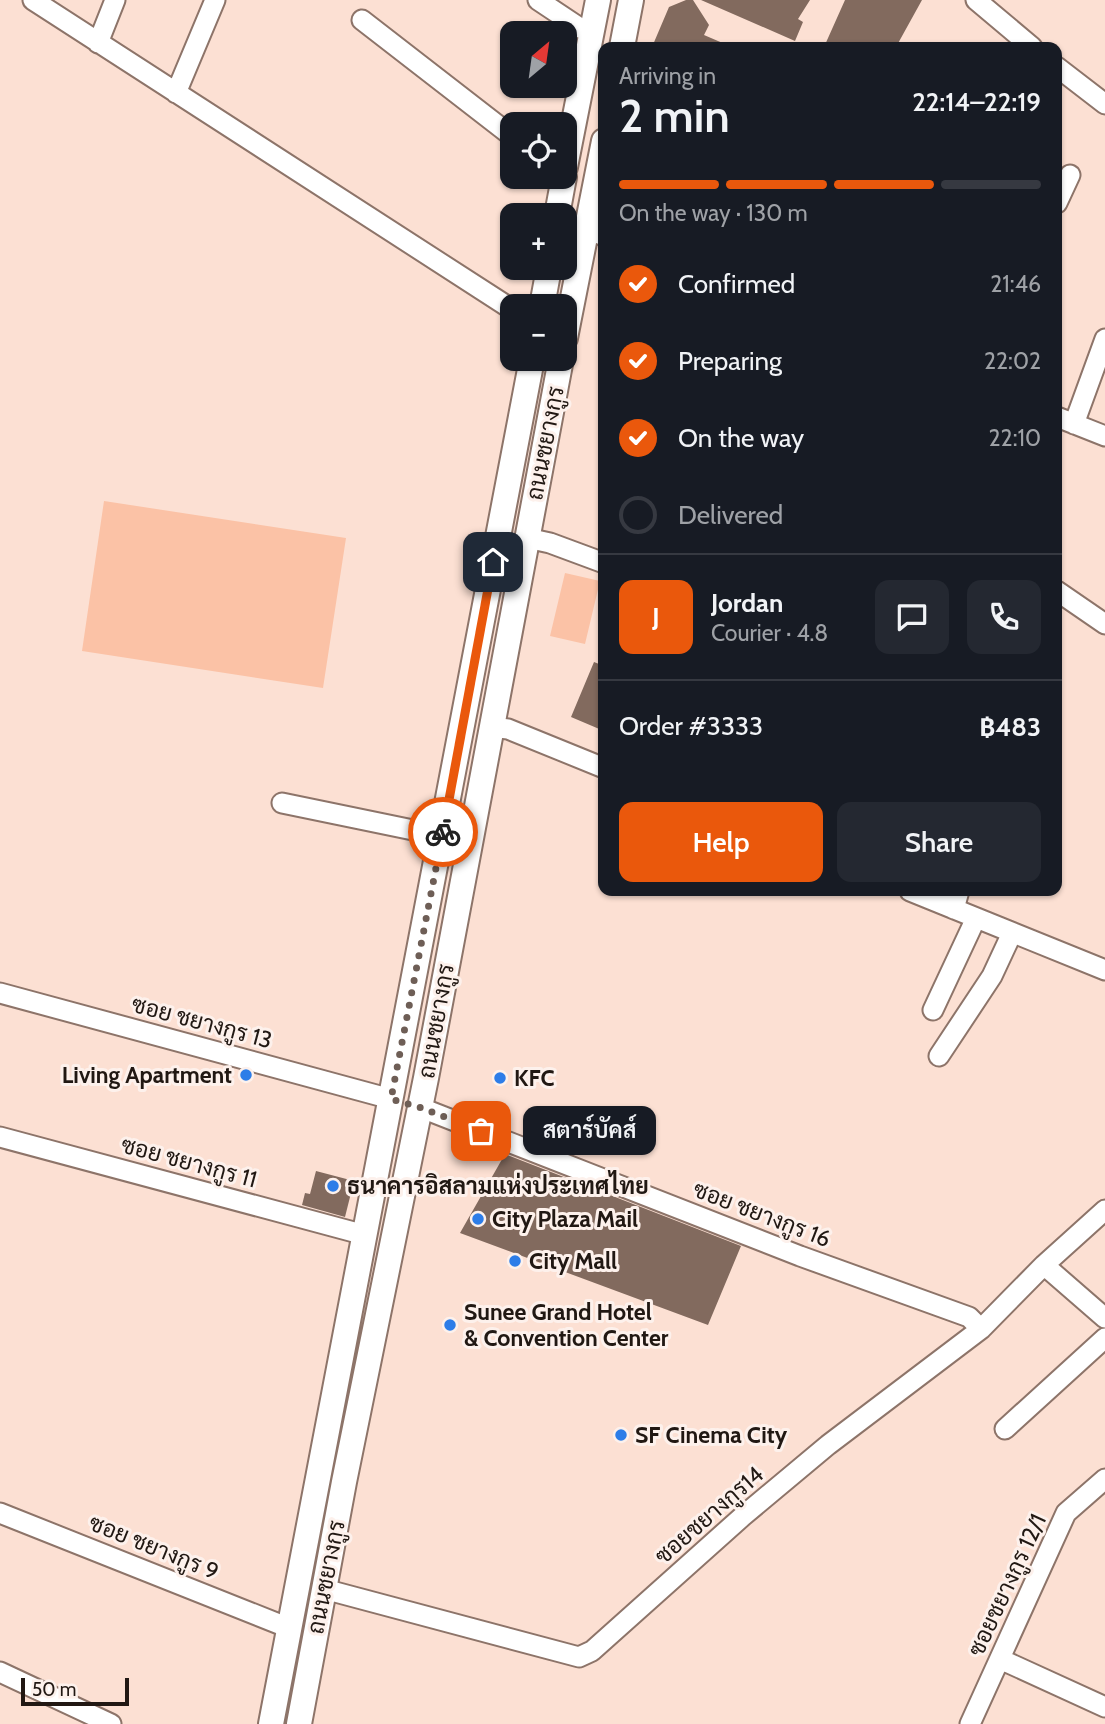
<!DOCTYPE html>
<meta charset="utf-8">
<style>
:root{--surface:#171b24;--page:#242831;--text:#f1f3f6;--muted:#9ea1a6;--line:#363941;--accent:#ea580c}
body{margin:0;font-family:Cabin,Sarabun,sans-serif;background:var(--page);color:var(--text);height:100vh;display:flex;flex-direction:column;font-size:26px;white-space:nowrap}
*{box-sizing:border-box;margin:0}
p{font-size:23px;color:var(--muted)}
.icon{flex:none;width:38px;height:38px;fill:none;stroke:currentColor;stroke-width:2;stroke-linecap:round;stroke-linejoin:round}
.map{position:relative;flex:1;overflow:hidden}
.panel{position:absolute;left:598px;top:42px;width:464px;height:854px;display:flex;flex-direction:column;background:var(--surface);border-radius:14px;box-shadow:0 2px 5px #0004}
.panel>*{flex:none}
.needle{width:46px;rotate:29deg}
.tools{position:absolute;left:500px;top:21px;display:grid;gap:14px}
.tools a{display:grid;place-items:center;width:77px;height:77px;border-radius:14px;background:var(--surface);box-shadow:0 2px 5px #0004;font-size:35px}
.scale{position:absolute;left:21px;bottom:18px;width:108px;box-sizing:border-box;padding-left:7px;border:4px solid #211813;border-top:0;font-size:19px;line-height:24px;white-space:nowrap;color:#211813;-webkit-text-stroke:5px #fdf1ec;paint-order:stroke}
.pin{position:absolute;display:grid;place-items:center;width:60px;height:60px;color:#fff;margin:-30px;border-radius:14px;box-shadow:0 4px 10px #0006}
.courier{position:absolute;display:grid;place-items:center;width:70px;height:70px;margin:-35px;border:5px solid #ea580c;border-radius:50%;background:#fff;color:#222;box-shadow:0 2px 9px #0007}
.bubble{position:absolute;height:49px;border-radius:14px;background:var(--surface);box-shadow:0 2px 5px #0004;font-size:23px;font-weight:600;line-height:49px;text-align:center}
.summary em{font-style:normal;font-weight:600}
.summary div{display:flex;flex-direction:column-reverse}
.summary{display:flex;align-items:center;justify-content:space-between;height:119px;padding:0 21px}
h1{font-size:46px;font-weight:600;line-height:52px}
.bar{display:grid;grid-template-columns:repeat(4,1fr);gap:10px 7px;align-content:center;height:84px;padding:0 21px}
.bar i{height:9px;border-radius:5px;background:var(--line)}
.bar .on{background:var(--accent)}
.bar p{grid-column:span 4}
.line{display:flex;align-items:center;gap:18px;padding:0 21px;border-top:2px solid var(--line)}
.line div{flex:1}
.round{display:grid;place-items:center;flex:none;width:74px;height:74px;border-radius:14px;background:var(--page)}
ol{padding:0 21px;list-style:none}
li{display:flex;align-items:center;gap:21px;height:77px}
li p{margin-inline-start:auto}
li .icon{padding:7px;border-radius:50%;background:var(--accent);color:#fff;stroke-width:4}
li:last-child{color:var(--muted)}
li i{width:38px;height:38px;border:4px solid var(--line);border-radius:50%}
.cta{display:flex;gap:14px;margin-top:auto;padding:14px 21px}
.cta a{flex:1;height:80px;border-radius:14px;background:var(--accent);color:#fff;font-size:28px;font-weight:600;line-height:80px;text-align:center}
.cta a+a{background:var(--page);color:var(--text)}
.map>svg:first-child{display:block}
.green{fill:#fbc2a6}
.building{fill:#826a5e}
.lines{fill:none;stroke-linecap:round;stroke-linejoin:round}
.minor-casing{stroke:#8d7469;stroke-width:23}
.major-casing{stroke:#8d7469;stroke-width:28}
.minor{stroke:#fff;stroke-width:19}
.major{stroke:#fff;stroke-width:24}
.done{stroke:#6e5e56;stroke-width:7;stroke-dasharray:0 12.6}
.route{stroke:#ea580c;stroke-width:9}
.poi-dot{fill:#2d7de8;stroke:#fdf1ec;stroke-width:2.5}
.labels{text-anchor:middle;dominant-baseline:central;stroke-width:6;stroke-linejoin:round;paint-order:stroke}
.street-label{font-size:23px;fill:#211813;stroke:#fdf1ec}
.poi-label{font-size:23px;font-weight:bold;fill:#211813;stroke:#fdf1ec;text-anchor:start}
</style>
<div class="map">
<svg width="1105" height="1724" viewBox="0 0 1105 1724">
<rect width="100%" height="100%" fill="#fce0d3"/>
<path class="green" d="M104 501 346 538 323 688 82 651Z
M565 573 600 581 585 644 550 636Z"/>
<path class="building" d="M686 0H693L709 25 704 35 732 47H652L669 7Z
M701 0H810L798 19 803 22 795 41Z
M845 0H922L896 47H824Z
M594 662 604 666V731L571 717Z
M505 1154 741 1246 708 1325 460 1233Z
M316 1171 354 1181 345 1217 302 1205 305 1193 310 1194Z"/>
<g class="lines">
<g class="minor-casing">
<path id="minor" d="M33 0 513 310
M538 0 580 28 592 31
M976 0 1032 47
M362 20 513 137
M98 43 115 0
M1057 67 1105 104
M176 93 215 0
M1057 203 1070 175
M587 229 604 236
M1057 417 1105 436
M1074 424 1105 339
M527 538 550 543 604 563
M1057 591 1105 624
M491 727 508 729 604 768
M282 803 442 836
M910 891 1105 970
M954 909 959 891
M0 993 391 1099
M933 1010 976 918
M939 1056 992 976 1012 933
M419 1107 800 1256 969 1317 981 1329
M0 1137 365 1235
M1044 1265 1105 1318
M1005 1429 1105 1338
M0 1513 289 1628
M324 1589 579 1657 592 1651 743 1516 828 1445 981 1329 1044 1265 1105 1210
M1000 1659 1105 1707
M0 1672 111 1724
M970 1724 1066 1513 1105 1479"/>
</g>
<g class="major-casing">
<path id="major" d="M622 47 631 0
M565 167 598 0
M557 215 564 177
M542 306 549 268
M565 338 604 141
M271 1724 532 359
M299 1724 344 1482 426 1078 561 359"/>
</g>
<use href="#minor" class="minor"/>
<use href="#major" class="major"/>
</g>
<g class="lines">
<path class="done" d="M443 832 391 1099 419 1107 481 1131"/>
<path class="route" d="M443 832 493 562"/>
</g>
<g class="poi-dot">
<circle cx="246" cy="1075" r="7"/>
<circle cx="500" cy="1078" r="7"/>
<circle cx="333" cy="1186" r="7"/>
<circle cx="478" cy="1219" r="7"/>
<circle cx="515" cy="1261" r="7"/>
<circle cx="450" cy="1325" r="7"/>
<circle cx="621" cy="1435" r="7"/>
</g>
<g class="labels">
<g class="street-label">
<text transform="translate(545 443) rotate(-79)">ถนนชยางกูร</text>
<text transform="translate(436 1021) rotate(-80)">ถนนชยางกูร</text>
<text transform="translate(202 1022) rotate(15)">ซอย ชยางกูร 13</text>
<text transform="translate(189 1162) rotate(15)">ซอย ชยางกูร 11</text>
<text transform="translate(762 1214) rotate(21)">ซอย ชยางกูร 16</text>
<text transform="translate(709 1515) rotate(-41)">ซอยชยางกูร14</text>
<text transform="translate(154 1547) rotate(22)">ซอย ชยางกูร 9</text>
<text transform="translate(326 1577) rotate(-79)">ถนนชยางกูร</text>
<text transform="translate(1007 1585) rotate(-65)">ซอยชยางกูร 12/1</text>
</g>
<g class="poi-label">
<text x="232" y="1075" text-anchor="end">Living Apartment</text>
<text x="514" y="1078">KFC</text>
<text x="347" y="1186">ธนาคารอิสลามแห่งประเทศไทย</text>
<text x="492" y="1219">City Plaza Mail</text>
<text x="529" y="1261">City Mall</text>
<text x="464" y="1312">Sunee Grand Hotel<tspan x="464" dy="26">&amp; Convention Center</tspan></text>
<text x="635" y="1435">SF Cinema City</text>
</g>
</g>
</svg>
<div class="tools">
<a><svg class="needle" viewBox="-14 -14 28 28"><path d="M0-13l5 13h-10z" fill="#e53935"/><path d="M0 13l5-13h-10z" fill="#9ea1a6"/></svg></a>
<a><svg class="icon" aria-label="locate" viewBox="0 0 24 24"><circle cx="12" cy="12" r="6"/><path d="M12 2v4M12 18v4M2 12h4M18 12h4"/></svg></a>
<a>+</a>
<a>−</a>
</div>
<div class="scale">50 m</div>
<div class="pin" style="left:481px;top:1131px;background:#ea580c"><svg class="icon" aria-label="bag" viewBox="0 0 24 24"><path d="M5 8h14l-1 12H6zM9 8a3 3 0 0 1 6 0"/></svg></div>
<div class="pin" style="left:493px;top:562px;background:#1f2937"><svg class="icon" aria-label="home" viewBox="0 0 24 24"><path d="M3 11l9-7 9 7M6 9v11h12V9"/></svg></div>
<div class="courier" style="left:443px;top:832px"><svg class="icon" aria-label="bike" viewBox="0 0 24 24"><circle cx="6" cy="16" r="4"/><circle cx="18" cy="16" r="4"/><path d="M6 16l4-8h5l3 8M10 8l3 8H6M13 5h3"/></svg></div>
<div class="bubble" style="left:523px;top:1106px;width:133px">สตาร์บัคส์</div>
<section class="panel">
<div class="summary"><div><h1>2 min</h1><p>Arriving in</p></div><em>22:14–22:19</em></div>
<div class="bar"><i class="on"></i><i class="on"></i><i class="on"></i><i></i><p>On the way · 130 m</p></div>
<ol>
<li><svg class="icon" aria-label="check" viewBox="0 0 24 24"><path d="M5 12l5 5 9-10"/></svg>Confirmed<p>21:46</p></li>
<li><svg class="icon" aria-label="check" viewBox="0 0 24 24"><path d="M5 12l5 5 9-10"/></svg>Preparing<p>22:02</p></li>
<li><svg class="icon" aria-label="check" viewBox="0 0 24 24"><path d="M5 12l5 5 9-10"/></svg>On the way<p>22:10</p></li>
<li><i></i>Delivered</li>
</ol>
<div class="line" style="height:126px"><b class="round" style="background:var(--accent);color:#fff">J</b><div><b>Jordan</b><p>Courier · 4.8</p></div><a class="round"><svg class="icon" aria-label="chat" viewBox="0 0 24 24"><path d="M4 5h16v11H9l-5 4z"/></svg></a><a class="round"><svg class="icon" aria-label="phone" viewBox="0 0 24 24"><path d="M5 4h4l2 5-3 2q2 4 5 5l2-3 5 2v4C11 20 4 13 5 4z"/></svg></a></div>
<div class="line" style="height:91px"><div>Order #3333</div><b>฿483</b></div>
<div class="cta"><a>Help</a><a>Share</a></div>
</section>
</div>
